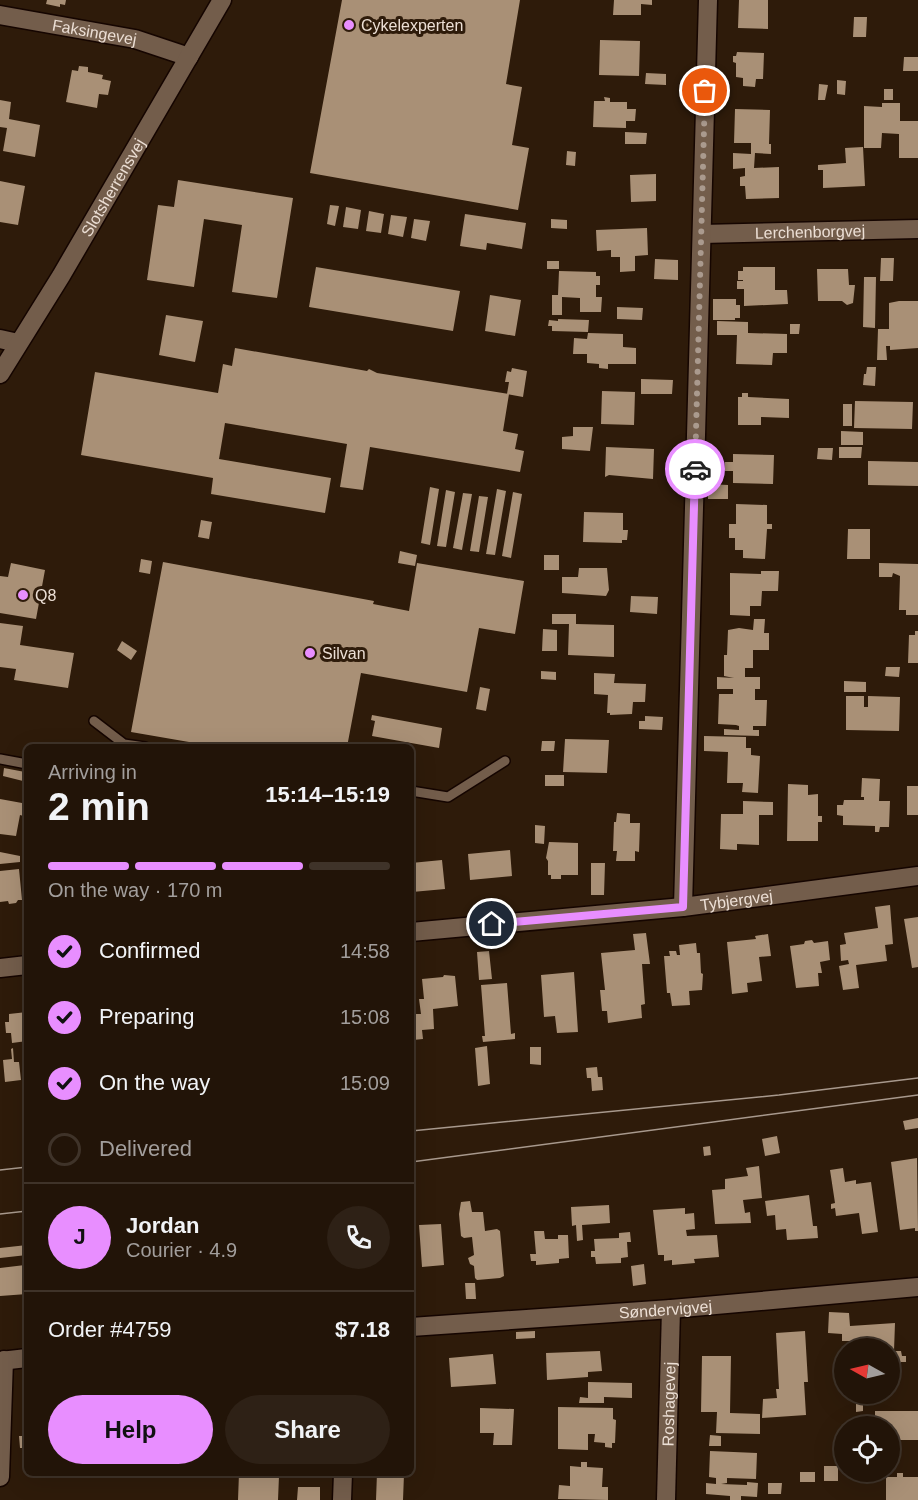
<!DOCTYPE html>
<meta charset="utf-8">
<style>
:root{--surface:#221408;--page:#2e2116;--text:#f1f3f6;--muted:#a29e9c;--line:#3f3329;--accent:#e88eff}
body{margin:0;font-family:Helvetica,sans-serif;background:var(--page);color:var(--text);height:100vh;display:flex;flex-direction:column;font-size:22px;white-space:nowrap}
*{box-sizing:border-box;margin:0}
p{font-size:20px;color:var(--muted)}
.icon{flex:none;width:33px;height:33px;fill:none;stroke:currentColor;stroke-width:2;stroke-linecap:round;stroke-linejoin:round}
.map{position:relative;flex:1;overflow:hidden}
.details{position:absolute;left:24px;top:744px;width:390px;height:732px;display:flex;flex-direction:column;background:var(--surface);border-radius:9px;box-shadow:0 6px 24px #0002,0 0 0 2px var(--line)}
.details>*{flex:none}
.needle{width:39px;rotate:278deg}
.controls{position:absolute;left:834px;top:1338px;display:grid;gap:12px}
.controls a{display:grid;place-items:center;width:66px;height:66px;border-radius:50%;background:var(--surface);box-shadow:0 6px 24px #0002,0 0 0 2px var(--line);font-size:30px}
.pin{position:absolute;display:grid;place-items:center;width:51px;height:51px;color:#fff;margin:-26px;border:3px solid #fff;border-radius:50%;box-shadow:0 2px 6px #0007}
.courier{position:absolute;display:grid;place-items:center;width:60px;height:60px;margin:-30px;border:4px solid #e88eff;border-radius:50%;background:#fff;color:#222;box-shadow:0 2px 8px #0007}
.head em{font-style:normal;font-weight:700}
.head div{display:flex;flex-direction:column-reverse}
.head{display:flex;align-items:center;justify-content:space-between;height:102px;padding:0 24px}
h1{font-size:39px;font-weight:700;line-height:45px}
.bar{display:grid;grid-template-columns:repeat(4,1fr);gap:9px 6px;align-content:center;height:72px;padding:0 24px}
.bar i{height:8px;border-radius:4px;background:var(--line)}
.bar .on{background:var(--accent)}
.bar p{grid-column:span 4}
.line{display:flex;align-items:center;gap:15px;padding:0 24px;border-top:2px solid var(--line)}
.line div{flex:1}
.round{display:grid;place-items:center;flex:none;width:63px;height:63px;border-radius:32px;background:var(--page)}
ol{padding:0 24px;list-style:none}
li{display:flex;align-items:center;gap:18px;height:66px}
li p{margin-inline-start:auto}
li .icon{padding:6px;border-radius:50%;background:var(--accent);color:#111;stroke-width:4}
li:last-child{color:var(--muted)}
li i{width:33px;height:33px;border:3px solid var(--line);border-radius:50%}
.button{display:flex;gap:12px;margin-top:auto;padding:12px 24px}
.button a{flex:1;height:69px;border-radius:36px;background:var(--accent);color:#111;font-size:24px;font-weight:700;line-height:69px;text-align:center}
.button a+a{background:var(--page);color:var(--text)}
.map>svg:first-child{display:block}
.building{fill:#a99076}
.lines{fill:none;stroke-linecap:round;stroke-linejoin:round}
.lane-casing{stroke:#150500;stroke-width:12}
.street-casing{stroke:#150500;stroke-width:21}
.secondary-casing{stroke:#150500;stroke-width:21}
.lane{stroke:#735d4b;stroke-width:9}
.street{stroke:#735d4b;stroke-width:18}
.secondary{stroke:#735d4b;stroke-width:18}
.tram{stroke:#a8998d;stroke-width:1.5}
.done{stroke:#aa9a8e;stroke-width:6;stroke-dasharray:0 10.8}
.route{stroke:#e88eff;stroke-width:8}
.poi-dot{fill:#e88eff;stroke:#2e1b0a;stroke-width:2}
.labels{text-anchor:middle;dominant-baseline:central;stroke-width:6;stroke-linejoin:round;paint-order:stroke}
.poi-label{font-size:16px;fill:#ecdfd5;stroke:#2e1b0a;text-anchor:start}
.street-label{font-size:16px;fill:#ecdfd5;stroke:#2e1b0a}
</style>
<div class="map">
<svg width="918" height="1500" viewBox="0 0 918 1500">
<rect width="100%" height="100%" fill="#2e1b0a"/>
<path class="building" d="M47 0H66L65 5 60 4V7L46 4Z
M342 0H520L506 84 522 87 512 145 529 148 518 210 310 173Z
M614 0H652V5L641 4V15H613Z
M739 0H768V29L738 28Z
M854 17H867L866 37H853Z
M600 40 640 41 639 76 599 75Z
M737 52 764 53 763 79H756L755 87 743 86V78L736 77V63L733 62V56H736Z
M904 57H918V71H903Z
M79 66 88 67V72L103 75 102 79 111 81 108 95 99 94 97 108 66 102 72 70 78 71Z
M646 73 666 74V85L645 84Z
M837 80 846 81 845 95 837 94Z
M819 84 828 85 825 100H818Z
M884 89H893V100H884Z
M604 97 610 98V102H627V109H636L635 121H626V128L593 127 594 101H605Z
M0 100 11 102 9 119 40 125 35 157 3 151 7 128 0 127Z
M882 103H900V121H918V158H899V134L882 133 881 148H864V106L882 107Z
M735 109 770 110 769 144H771V154L755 153 754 168 779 167V198L746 199 745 186H740V177L745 176V168L733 169V153L751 154V143H734Z
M625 132 647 133 646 144H625Z
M863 147 865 186 823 188V170H818V165L846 163 845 148Z
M567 151 576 152 575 166 566 165Z
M656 174V201L631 202 630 175Z
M178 180 293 198 277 298 232 292 242 225 204 219 194 287 147 280 158 205 174 207Z
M0 181 25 186 18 225 0 222Z
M330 205 339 206 335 226 327 224Z
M346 207 361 210 358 229 343 227Z
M369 211 384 214 381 233 366 231Z
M465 214 526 223 522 249 487 243 486 250 460 246Z
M391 215 407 217 403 237 388 234Z
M414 219 430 221 426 241 411 238Z
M551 219 567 220V229L551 228Z
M647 228 648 255 635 256V271L620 272V257H611V250L597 251 596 230Z
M881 258H894L893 281H880Z
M655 259 678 260V280L654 279Z
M547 261H559V269H547Z
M316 267 460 291 453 331 309 307Z
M743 267H775V290H787L788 304 744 306V289H737V281H743V280H738V271H743Z
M817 269H848L849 285H855L853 303 847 305 842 301H818Z
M559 271 596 272V276H600V285H596V297H602L601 312H580V298L562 297V315H552V295H558Z
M864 277H876L875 328 863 327Z
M490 295 521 300 515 336 485 331Z
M713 299H736V305H740V318H735V320H713Z
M899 301H918V348L890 350V346H886L887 360H877L878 329H889V303Z
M617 307 643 308 642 320 617 319Z
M166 315 203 321 195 362 159 355Z
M558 319 589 320 588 332 552 331V326H548L549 320 558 321Z
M717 321 748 322V333L787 334V353H773L772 365 736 364 737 335H717Z
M790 324H800L799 334H790Z
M588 333 623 334V347L636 348V364H608V369L599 368V364L587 363V354H573L574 338 587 339Z
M235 348 367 371 369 369 377 373 509 394 503 431 518 434 515 449 524 451 520 472 370 447 363 490 340 487 347 444 225 423 219 459 331 478 325 513 211 494 213 478 81 455 95 372 218 393 223 364 232 366Z
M867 367H876L875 386 863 385 864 374H866Z
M512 368 527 371 523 397 507 394 509 382H505L507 371 511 372Z
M641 379 673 380 672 394H641Z
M602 391 635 392 634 425 601 424Z
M742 393H748V397L789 399V418L761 417V425H738V397H742Z
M855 401 913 402 912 429 854 428Z
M843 404H852V426H843Z
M573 427H593L590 451 562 449V437L573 436Z
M841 431 863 432V445H841Z
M606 447 654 449 653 479 609 475 605 477Z
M839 447H862L861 458H839Z
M818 448H833L832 460 817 459Z
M733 454 774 455 773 484 733 483V471H725V462H733Z
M868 461 918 462V486L868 485Z
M708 484 728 485V499H708Z
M430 487 439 489 430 545 421 543Z
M497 489 506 491 495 555 486 554Z
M446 490 455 492 446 547 437 546Z
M513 492 522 494 511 558 502 556Z
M463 493 472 494 462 550 453 548Z
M479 496 488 497 479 552 470 551Z
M736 504 767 505V524H772V529H767L765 559 743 558V550H735V538H729V524H736Z
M584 512 623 513V530H628L627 540H622V543L583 542Z
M201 520 212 522 209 539 198 537Z
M848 529H870V559H847Z
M400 551 417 555 415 566 398 563Z
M544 555H559V570H544Z
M141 559 152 561 150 574 139 572Z
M163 562 374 601 373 604 409 611 417 563 524 581 515 634 479 628 467 692 361 673 347 747H218L131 732Z
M11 563 45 570 36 619 0 613V576L8 577Z
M879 563 918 564V615H906V610H899L900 576 893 573 892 577H879Z
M579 568H607L609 590 606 596 562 593V577H578Z
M761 571H779L778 591H762L761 606H750V616L730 615V573L761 574Z
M631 596 658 597 657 614 630 612Z
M552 614H576V624L614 625V657L568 655 569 624H552Z
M754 619H765L764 633H769V650H753V668H745V677H760V689H755V700H767L766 726H753V730H759V736L724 735V729L739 730V726L736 725 718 724 719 694H733V689H717V677L734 678 724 676V655H727L728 630 739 628 753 630Z
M0 623 23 626 20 645 74 653 68 688 14 680 16 669 0 667Z
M543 629 557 630V651H542Z
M915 631H918V663H908L909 635H915Z
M122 641 137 651 131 660 117 650Z
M886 667H900L899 677 885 676Z
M541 671 556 672V680L541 679Z
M594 673 615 674 614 683 646 684 645 702H633L632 714 610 715V713H607L608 695 594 694Z
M844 681 866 682V692H844Z
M480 687 490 689 486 711 476 709Z
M846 696H864V707H868V696L900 697 899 731 846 730Z
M372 715 442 728 439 748 372 736 375 721 371 720Z
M645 716 663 717 662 730 639 729V721H645Z
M704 736 746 737V748H751V755L760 756 758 793 742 792 743 783H727L728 752 704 751Z
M565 739 609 740 607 773 563 772Z
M542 741H555L554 751H541Z
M4 768 25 772 23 781 3 776Z
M545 775H564V786H545Z
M862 778 880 779 879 801H890L889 827H880L879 832H875V826L843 825V816L837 815V805H843L844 800H864V797H861Z
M788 784 808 785V795L818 794V816H822V822H818V841H787Z
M25 785 27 786V817L20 815 16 836 0 834V799L22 803Z
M907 786H918V815H907Z
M743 801 773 802V815H759V845L737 844V850L720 849 721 814H743Z
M617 813 630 814V823H640L639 852 635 851V861H616L617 851H613L614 822H616Z
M535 825 545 826 544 844 535 843Z
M549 842 578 843V875H561V879H551V875H548V861L546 858Z
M510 850 512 876 470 880 468 854Z
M0 852 20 856V862L0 864Z
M442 860 445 889 412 892 411 863Z
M591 863H605L604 895H591Z
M19 869 22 900H18L16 903 9 904 8 901 0 902V871Z
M890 905 893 944 885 945 887 961 856 965 859 988 843 990 839 966 849 964 848 960 841 961 840 945 846 944 844 933 878 928 875 907Z
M918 917V967L912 968 904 919Z
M646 933 650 964H642L645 1004 641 1005 642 1018 608 1023 607 1011H602L600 990H605L601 953 635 950 633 934Z
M768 934 771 956 759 957 762 981 747 983 748 992 732 994 727 942 756 939 755 936Z
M812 940 814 943 828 941 830 960 820 962 822 973H818L819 986 796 988 790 946 804 944 805 941Z
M696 943 697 953H700L701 973 703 974 702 990 689 991 690 1005 672 1006 670 993H667L664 956H670L669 951H676L677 955H680L679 945Z
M489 951 492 979 479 980 477 952Z
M574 972 578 1032 557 1033 555 1016 544 1017 541 975Z
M444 975 455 976 458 1006 433 1009 434 1029 422 1030 423 1039 413 1040 411 1014H421L419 999H424L422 979 443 977Z
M507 983 511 1034 515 1033V1039L483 1042 482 1036H485L481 985Z
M27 1012V1041L12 1043 11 1033H6L5 1022H9V1014Z
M487 1046 490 1084 478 1086 475 1048Z
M530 1047H541V1065L530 1064Z
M13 1048 14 1062H19L21 1080 5 1082 3 1060 12 1059 11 1049Z
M597 1067 598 1077H602L603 1090 592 1091 591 1078H587L586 1068Z
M918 1118V1128L905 1130 903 1121Z
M777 1136 780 1153 765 1156 762 1139Z
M710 1146 711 1155 704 1156 703 1147Z
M917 1158 918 1231H915V1228L900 1230 891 1162Z
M759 1166 762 1198 743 1200 745 1213 750 1212 751 1223 715 1224 712 1190 725 1189V1179L748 1176 746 1168Z
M843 1168 845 1182 856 1180V1184L871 1182 878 1232 862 1234 859 1213 836 1216 835 1208 831 1209V1204L835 1203 830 1170Z
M809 1195 813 1226H817L818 1238 787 1240 786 1229 776 1230 775 1215 767 1216 765 1201Z
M470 1201 472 1212H483L485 1231 497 1229 500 1231 504 1276 500 1278 477 1280 475 1278 474 1266 470 1264 468 1258 474 1255 472 1237 464 1238 461 1236 459 1214 461 1202Z
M609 1205 610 1223 582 1225 583 1240 577 1241 576 1225 572 1226 571 1207Z
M685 1208V1214L694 1213 695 1229 686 1230 687 1236 717 1235 719 1257 694 1259 695 1263 672 1265V1260L664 1261V1255H658L653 1210Z
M441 1224 444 1265 422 1267 419 1225Z
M534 1231H544L545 1239H558V1235H568L569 1258 559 1259V1263L536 1265V1261H531L530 1254H536Z
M630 1232 631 1242H627L628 1257 621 1258V1263L596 1264 595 1257H591V1251H595L594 1239 619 1238V1233Z
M27 1245V1255L0 1258V1248Z
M644 1264 646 1284 633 1286 631 1266Z
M25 1265 27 1294 0 1296V1268Z
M465 1283H475L476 1299H466Z
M829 1312 849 1313 850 1326 895 1323 894 1351H901L902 1356H906V1362H901V1377L890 1376V1348H850V1341H842V1334L828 1333Z
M535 1331V1338L516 1339V1332Z
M805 1331 808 1382H804L806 1415 762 1418 763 1399 777 1398 776 1389H779L776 1333Z
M600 1351 602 1371 588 1372V1377L547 1380 546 1353Z
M493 1354 496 1384 451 1387 449 1358Z
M702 1356H731L730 1413 760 1414V1434L716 1433 717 1412H701Z
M588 1382 632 1383V1398L604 1397V1403H579L580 1397 588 1398Z
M851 1394H860V1396H863V1411L856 1412V1396H851Z
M558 1407 613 1408V1419L616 1420 615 1443H612V1448L605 1447V1443L594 1442 595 1434H588V1450L558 1449Z
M480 1408 514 1409 512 1445H493L494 1433H480Z
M875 1411H918V1440H890V1426H875Z
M710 1435 721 1436V1446H709Z
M19 1436H27V1448H20Z
M710 1451 757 1453 756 1479 727 1478V1483L721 1484 747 1485V1482L758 1483 757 1497 741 1496V1500H730V1496L706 1494V1483L716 1484V1478L709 1477Z
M581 1462H587V1467L603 1468 602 1487H608V1500L558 1499 559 1485 570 1486V1466L581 1467Z
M824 1466H838V1481H824Z
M800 1472H815V1482H800Z
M239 1473H266V1476H279L278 1500H238Z
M377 1473 404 1474 403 1500H376Z
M897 1473H903V1477H918V1500H886V1477H897Z
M768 1483H782L781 1494H768Z
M298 1487H320V1500H297Z"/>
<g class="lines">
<g class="lane-casing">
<path id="lane" d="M94 721 124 744 145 747
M0 759 27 764
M411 791 448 797 505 761"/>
</g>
<g class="street-casing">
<g id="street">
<path id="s1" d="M0 15 135 39 189 57"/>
<path id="s2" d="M702 234 918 229"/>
<path d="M0 339 18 343"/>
<path d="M683 907 708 0"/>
<path id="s3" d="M411 932 683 907 918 876"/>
<path d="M0 968 27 965"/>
<path id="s4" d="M411 1327 671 1309 918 1287"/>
<path d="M0 1361 27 1358"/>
<path d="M0 1477 4 1360"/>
<path d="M342 1500 343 1473"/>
<path id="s5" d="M666 1500 671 1309"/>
</g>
</g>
<g class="secondary-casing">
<g id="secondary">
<path id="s6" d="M0 374 61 276 222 0"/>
</g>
</g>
<use href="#lane" class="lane"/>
<use href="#street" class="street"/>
<use href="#secondary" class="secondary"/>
<path class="tram" d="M411 1131 779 1095 918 1078
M411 1162 918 1095
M0 1170 27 1167
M0 1214 27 1211"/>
</g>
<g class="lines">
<path class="done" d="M695 469 705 91"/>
<path class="route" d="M492 924 683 907 695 469"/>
</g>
<g class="poi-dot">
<circle cx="349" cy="25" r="6"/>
<circle cx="23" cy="595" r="6"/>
<circle cx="310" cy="653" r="6"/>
</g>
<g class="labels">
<g class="poi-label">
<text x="361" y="25">Cykelexperten</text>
<text x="35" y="595">Q8</text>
<text x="322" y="653">Silvan</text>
</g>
<g class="street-label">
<text stroke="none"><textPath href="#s1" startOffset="96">Faksingevej</textPath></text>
<text stroke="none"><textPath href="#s6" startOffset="218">Slotsherrensvej</textPath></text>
<text stroke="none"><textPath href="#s2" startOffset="108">Lerchenborgvej</textPath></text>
<text stroke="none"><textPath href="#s3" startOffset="327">Tybjergvej</textPath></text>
<text stroke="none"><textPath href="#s4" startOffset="255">Søndervigvej</textPath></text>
<text stroke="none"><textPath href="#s5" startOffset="96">Roshagevej</textPath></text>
</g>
</g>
</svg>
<div class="controls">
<a><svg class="needle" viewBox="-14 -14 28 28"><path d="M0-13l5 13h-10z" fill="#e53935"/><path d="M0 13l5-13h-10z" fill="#a29e9c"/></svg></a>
<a><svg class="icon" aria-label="locate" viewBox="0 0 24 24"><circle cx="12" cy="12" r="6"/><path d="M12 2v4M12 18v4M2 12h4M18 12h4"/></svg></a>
</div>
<div class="pin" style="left:705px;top:91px;background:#ea580c"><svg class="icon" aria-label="bag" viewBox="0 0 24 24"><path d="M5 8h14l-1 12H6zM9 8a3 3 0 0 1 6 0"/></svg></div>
<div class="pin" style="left:492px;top:924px;background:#1f2937"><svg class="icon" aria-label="home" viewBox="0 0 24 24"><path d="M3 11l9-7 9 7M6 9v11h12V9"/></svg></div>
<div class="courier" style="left:695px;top:469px"><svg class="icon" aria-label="car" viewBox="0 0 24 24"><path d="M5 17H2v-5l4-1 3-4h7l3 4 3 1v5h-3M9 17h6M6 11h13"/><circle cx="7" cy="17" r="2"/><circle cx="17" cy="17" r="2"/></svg></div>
<section class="details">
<div class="head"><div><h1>2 min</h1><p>Arriving in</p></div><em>15:14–15:19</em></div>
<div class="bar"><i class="on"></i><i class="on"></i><i class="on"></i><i></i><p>On the way · 170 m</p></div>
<ol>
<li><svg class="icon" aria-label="check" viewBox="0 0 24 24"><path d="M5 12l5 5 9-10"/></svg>Confirmed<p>14:58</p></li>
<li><svg class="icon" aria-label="check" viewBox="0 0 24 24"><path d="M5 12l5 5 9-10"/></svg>Preparing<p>15:08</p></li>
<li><svg class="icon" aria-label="check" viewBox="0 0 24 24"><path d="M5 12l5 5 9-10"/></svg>On the way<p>15:09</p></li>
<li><i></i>Delivered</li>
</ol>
<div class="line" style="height:108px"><b class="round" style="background:var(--accent);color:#111">J</b><div><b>Jordan</b><p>Courier · 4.9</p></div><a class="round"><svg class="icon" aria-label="phone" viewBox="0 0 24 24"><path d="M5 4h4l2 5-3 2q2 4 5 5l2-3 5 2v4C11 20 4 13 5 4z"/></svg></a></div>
<div class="line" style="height:78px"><div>Order #4759</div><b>$7.18</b></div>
<div class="button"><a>Help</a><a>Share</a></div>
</section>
</div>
